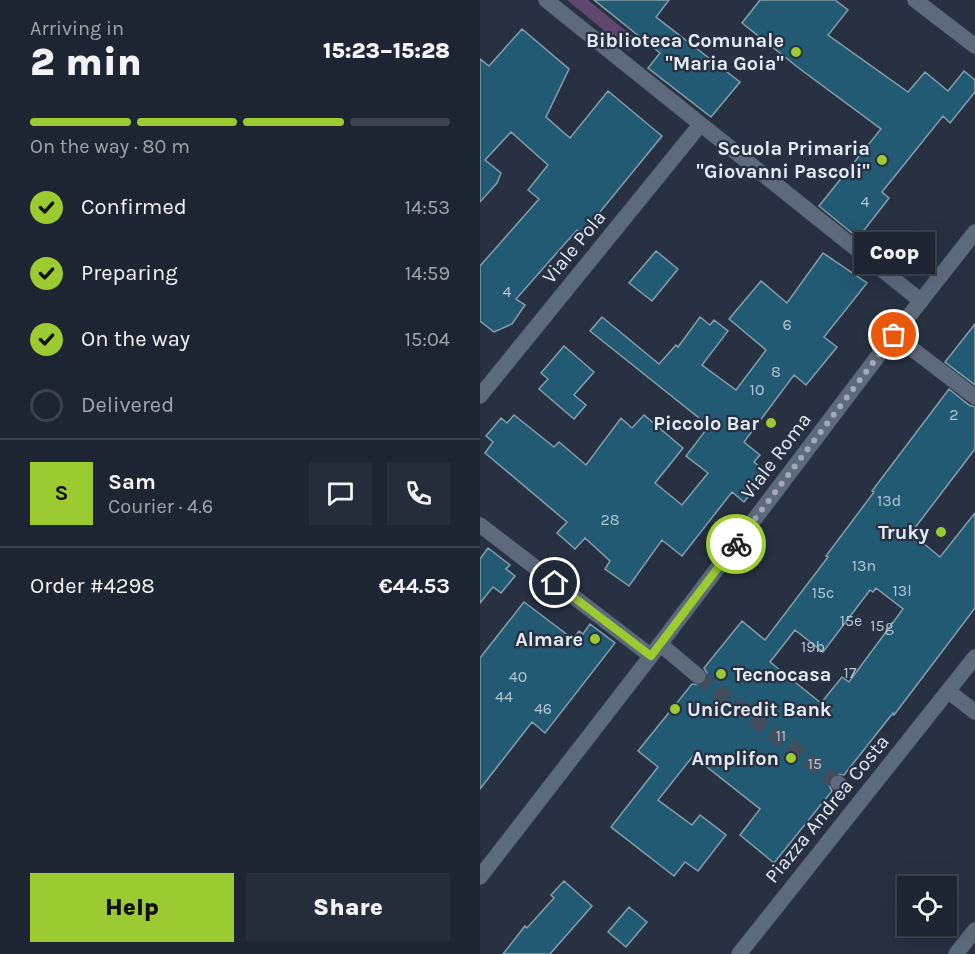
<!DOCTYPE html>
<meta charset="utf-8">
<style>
:root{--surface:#1d2532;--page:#252d3a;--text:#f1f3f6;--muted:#a0a5ac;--line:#3b424d;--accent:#9cca31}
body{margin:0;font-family:Karla,sans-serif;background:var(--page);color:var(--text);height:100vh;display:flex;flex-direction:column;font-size:22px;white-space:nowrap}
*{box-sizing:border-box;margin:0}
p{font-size:20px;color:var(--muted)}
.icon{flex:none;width:33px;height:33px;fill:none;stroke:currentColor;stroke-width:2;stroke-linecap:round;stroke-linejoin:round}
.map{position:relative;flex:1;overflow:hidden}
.drawer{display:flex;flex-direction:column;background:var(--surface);width:480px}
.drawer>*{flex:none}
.controls{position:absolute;left:417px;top:876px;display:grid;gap:12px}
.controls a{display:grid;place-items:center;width:60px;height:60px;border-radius:0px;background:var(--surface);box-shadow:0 6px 24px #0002,0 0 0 2px var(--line);font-size:30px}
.pin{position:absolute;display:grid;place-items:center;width:51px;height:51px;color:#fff;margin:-26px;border:3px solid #fff;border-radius:50%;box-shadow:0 2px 6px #0007}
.courier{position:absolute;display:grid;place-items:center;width:60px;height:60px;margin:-30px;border:4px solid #9cca31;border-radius:50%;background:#fff;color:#222;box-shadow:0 2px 8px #0007}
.bubble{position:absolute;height:42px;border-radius:0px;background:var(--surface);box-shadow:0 6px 24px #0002,0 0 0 2px var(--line);font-size:20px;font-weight:800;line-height:42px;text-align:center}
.overview em{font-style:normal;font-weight:800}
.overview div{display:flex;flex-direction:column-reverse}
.overview{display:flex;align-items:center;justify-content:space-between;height:102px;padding:0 30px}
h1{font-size:39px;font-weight:800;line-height:45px}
.bar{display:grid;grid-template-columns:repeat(4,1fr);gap:9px 6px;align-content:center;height:72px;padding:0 30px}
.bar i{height:8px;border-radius:4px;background:var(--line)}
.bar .selected{background:var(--accent)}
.bar p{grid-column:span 4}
.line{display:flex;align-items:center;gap:15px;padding:0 30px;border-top:2px solid var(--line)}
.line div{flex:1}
.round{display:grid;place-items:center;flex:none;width:63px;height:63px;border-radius:0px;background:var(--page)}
ol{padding:0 30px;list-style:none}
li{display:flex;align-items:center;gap:18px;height:66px}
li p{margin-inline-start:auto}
li .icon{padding:6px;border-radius:50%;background:var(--accent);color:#111;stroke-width:4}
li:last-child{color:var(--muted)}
li i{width:33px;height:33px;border:3px solid var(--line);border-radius:50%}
.cta{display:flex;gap:12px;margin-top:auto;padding:12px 30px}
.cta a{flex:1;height:69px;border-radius:0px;background:var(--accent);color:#111;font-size:24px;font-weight:800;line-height:69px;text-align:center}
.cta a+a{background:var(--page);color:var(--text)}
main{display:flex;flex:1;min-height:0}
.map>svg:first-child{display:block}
.green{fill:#5f476e}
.building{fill:#225973;stroke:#869eac;stroke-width:1.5;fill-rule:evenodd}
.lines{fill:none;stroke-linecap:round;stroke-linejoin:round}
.pedestrian-tunnel{stroke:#434d5d;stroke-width:15;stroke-dasharray:15 8;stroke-linecap:butt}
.pedestrian-casing{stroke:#46505d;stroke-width:16}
.minor-casing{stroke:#46505d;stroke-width:16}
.tertiary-casing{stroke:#46505d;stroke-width:16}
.pedestrian{stroke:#5d6a7c;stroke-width:15}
.minor{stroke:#5d6a7c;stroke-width:15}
.tertiary{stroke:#5d6a7c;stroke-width:15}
.done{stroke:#a1aab6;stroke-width:6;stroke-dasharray:0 10.8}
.route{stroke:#9cca31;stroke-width:8}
.poi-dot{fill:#9cca31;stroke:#273142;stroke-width:2}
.labels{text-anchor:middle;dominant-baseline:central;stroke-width:4.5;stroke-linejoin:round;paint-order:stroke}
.number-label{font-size:16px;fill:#b3c6d4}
.poi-label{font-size:20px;font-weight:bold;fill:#e3ebf5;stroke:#273142;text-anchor:end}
.street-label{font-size:20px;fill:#e3ebf5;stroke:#273142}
</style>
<main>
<section class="drawer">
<div class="overview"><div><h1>2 min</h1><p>Arriving in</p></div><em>15:23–15:28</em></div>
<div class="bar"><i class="selected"></i><i class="selected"></i><i class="selected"></i><i></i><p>On the way · 80 m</p></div>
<ol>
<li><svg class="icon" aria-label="check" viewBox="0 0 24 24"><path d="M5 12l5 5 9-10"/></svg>Confirmed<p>14:53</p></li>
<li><svg class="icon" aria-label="check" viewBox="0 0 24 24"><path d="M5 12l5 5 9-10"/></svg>Preparing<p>14:59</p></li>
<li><svg class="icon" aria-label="check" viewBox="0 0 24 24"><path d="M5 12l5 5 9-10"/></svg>On the way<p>15:04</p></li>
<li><i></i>Delivered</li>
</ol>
<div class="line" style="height:108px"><b class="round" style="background:var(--accent);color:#111">S</b><div><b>Sam</b><p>Courier · 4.6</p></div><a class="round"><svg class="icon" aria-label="chat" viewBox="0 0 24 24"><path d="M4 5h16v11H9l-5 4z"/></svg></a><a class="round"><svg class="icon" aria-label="phone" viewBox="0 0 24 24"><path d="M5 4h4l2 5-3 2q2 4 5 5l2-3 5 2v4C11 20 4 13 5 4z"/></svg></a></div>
<div class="line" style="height:78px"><div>Order #4298</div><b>€44.53</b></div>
<div class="cta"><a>Help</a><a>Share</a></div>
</section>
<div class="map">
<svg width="495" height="954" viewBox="0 0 495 954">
<rect width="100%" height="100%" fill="#273142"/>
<path class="green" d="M87 0H108L157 40 149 51Z"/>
<path class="building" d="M114 0H189L176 17 260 82 231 117 168 68 180 53Z
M280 0H355L368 10 348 35 428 92 445 72 468 91 484 71 495 80V92L470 123 463 116 402 192 409 198 378 238 339 206 401 129 320 69 262 23Z
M42 29 89 69 66 117 90 138 128 91 182 136 102 234 97 230 36 299 45 305 32 324 14 332 0 321V266L59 199 48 190 68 165 31 132 5 160 21 173 17 183 0 202V59L9 66Z
M176 251 198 269 172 301 149 283Z
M343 253 387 283 344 337 357 347 326 385 314 375 264 442 280 455 274 462 287 473 264 502 252 492 202 556 182 540 149 586 125 569 130 561 105 538 95 549 77 533 87 522 5 453 13 442 6 436 21 418 27 423 34 415 74 447 79 442 106 465 141 418 152 428 164 415 203 448 175 483 202 505 228 473 206 456 229 426 110 331 122 317 179 364 196 345 198 347 220 317 230 325 234 320 248 331 222 365 256 390 286 350 249 319 281 281 307 303Z
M495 324V385L465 362Z
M84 346 114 372 94 395 106 405 94 419 59 389 68 379 61 373Z
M469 389 489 405 495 407V449L431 533 460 557 495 513V608L414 715 413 713 364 775 356 774 351 777 349 785 352 791 294 863 260 835 280 809 213 756 178 800 212 825 220 815 246 835 218 871 205 862 194 876 131 827 178 767 158 751 212 684 221 685 226 682 227 673 224 668 262 621 285 640 348 557 346 556 394 492 392 491ZM396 588 423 609 369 682 362 677 341 703 290 662 315 630 343 652 390 590 393 592Z
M8 548 30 565 26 569 35 576 21 593 13 587 0 603V559Z
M44 602 93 639 99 631 103 634 110 624 135 643 65 733 52 722 0 789V658Z
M84 881 112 906 70 954H23L45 926 47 928 74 898 71 895Z
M149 907 167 922 146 947 128 932Z"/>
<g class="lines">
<path class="pedestrian-tunnel" d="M218 676 358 783"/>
<g class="pedestrian-casing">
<path id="pedestrian" d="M66 0 441 301
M414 335 495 232
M180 644 218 676
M358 783 360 785"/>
</g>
<g class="minor-casing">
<path id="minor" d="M0 396 220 125
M0 525 171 656
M468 691 495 712
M0 877 171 656 414 335 495 397
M259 954 495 657"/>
</g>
<g class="tertiary-casing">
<path id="tertiary" d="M435 0 495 46
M476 954 495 930"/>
</g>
<use href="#pedestrian" class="pedestrian"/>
<use href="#minor" class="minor"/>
<use href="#tertiary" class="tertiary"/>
</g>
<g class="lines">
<path class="done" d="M256 544 414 335"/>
<path class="route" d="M75 583 171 656 256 544"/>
</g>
<g class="poi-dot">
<circle cx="316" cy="52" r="6"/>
<circle cx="402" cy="160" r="6"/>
<circle cx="291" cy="423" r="6"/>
<circle cx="461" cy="532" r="6"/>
<circle cx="115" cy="639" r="6"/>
<circle cx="241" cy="674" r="6"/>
<circle cx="195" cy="709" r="6"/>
<circle cx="311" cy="758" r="6"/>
</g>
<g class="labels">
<g class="number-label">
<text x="385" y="201">4</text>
<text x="27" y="291">4</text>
<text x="307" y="324">6</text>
<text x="296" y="371">8</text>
<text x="277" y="389">10</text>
<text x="474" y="414">2</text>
<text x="409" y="500">13d</text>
<text x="130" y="519">28</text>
<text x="384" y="565">13n</text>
<text x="422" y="590">13l</text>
<text x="343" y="592">15c</text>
<text x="371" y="620">15e</text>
<text x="402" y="625">15g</text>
<text x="333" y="646">19b</text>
<text x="370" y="672">17</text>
<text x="38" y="676">40</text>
<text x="24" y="696">44</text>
<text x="63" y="708">46</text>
<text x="301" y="735">11</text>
<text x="335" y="763">15</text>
</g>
<g class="poi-label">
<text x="304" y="40">Biblioteca Comunale<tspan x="304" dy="23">"Maria Goia"</tspan></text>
<text x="390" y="148">Scuola Primaria<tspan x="390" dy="23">"Giovanni Pascoli"</tspan></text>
<text x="279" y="423">Piccolo Bar</text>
<text x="449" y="532">Truky</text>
<text x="103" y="639">Almare</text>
<text x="253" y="674" text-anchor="start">Tecnocasa</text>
<text x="207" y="709" text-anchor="start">UniCredit Bank</text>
<text x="299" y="758">Amplifon</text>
</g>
<g class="street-label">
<text transform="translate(94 247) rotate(-51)">Viale Pola</text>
<text transform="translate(296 456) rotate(-53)">Viale Roma</text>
<text transform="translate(347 809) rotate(-51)">Piazza Andrea Costa</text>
</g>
</g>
</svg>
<div class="controls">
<a><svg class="icon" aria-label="locate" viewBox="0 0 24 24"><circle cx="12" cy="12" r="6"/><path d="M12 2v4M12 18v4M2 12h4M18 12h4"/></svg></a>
</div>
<div class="pin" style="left:414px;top:335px;background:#ea580c"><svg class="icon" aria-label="bag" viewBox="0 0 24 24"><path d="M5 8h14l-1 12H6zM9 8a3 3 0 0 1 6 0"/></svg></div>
<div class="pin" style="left:75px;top:583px;background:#1f2937"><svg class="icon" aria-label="home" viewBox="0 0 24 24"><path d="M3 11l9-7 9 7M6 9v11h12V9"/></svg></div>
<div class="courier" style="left:256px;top:544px"><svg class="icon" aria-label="bike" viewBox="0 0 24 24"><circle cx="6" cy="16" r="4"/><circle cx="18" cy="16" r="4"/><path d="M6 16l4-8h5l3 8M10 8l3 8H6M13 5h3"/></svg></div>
<div class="bubble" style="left:374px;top:232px;width:81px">Coop</div>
</div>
</main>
